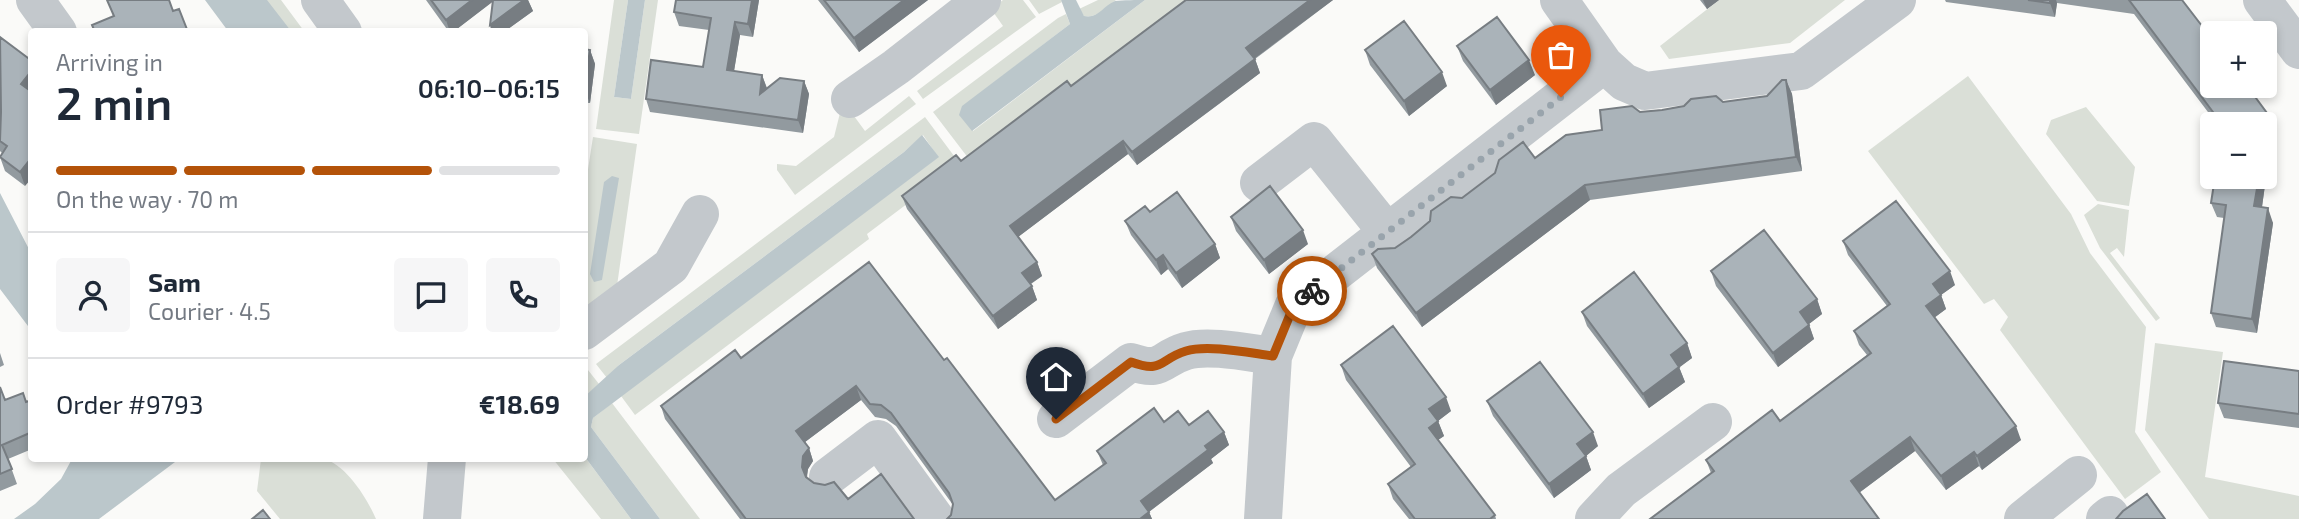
<!DOCTYPE html>
<meta charset="utf-8">
<style>
:root{--surface:#fff;--page:#f6f6f7;--text:#1f2937;--muted:#747a83;--line:#e0e1e3;--accent:#b45309}
body{margin:0;font-family:"Exo 2",sans-serif;background:var(--page);color:var(--text);height:100vh;display:flex;flex-direction:column;font-size:26px;white-space:nowrap}
*{box-sizing:border-box;margin:0}
p{font-size:23px;color:var(--muted)}
.icon{flex:none;width:38px;height:38px;fill:none;stroke:currentColor;stroke-width:2;stroke-linecap:round;stroke-linejoin:round}
.map{position:relative;flex:1;overflow:hidden}
.details{position:absolute;left:28px;top:28px;width:560px;height:434px;display:flex;flex-direction:column;background:var(--surface);border-radius:7px;box-shadow:0 4px 10px #0003}
.details>*{flex:none}
.controls{position:absolute;left:2200px;top:21px;display:grid;gap:14px}
.controls a{display:grid;place-items:center;width:77px;height:77px;border-radius:7px;background:var(--surface);box-shadow:0 4px 10px #0003;font-size:35px}
.pin{position:absolute;display:grid;place-items:center;width:60px;height:60px;color:#fff;margin:-72px -30px;border-radius:50% 50% 50% 0;rotate:-45deg;box-shadow:0 0 7px #0007}
.pin .icon{rotate:45deg}
.courier{position:absolute;display:grid;place-items:center;width:70px;height:70px;margin:-35px;border:5px solid #b45309;border-radius:50%;background:#fff;color:#222;box-shadow:0 2px 9px #0007}
.overview em{font-style:normal;font-weight:600}
.overview div{display:flex;flex-direction:column-reverse}
.overview{display:flex;align-items:center;justify-content:space-between;height:119px;padding:0 28px}
h1{font-size:46px;font-weight:600;line-height:52px}
.bar{display:grid;grid-template-columns:repeat(4,1fr);gap:10px 7px;align-content:center;height:84px;padding:0 28px}
.bar i{height:9px;border-radius:5px;background:var(--line)}
.bar .current{background:var(--accent)}
.bar p{grid-column:span 4}
.line{display:flex;align-items:center;gap:18px;padding:0 28px;border-top:2px solid var(--line)}
.line div{flex:1}
.round{display:grid;place-items:center;flex:none;width:74px;height:74px;border-radius:7px;background:var(--page)}
.map>svg:first-child{display:block}
.green{fill:#dadfd7}
.water{fill:#bbc7cb}
.lines{fill:none;stroke-linecap:round;stroke-linejoin:round}
.minor{stroke:#c3c8cc;stroke-width:38}
.wall{fill:#929a9f}
.shaded-wall{fill:#777d82}
.building{fill:#aab3b9;stroke:#777d82;stroke-width:2}
.done{stroke:#99a4ac;stroke-width:7;stroke-dasharray:0 12.6}
.route{stroke:#b45309;stroke-width:9}
</style>
<div class="map">
<svg width="2299" height="519" viewBox="0 0 2299 519">
<rect width="100%" height="100%" fill="#fafaf8"/>
<path class="green" d="M226 0H281L304 31H251Z
M614 0H628L614 97 631 99 645 0H658L639 134 596 129Z
M1003 0H1023L1036 17 923 99 917 91 1003 26 991 9Z
M1029 0H1061L1062 2 1039 14Z
M1098 0H1116C1107 7 1096 19 1084 16L1079 9Z
M1145 0H1198L972 163 933 112 1058 18 1066 14 1070 24 962 107 973 131Z
M1719 0H1845L1790 43 1669 59 1660 46Z
M1968 76 2071 214 2090 253 2146 327 2135 432 2161 472 2125 499 2000 330 2008 317 1994 299 1984 304 1868 151Z
M909 96 916 104 795 195 777 170V164L796 166 834 137 843 101 865 131Z
M2086 107 2135 167 2129 206 2097 201 2046 134 2051 120Z
M925 117 960 164 867 234 869 239 635 415 621 396 938 157 923 135 904 152 619 365 607 378 596 364Z
M593 137 637 144 616 293 585 322 584 195Z
M2098 204 2129 210 2124 257 2117 248 2110 253 2160 318 2156 321 2100 248 2084 215Z
M2155 343 2223 352 2205 477 2299 496V519H2209L2145 430Z
M588 370 599 384 585 396V372Z
M612 403 700 519H660L591 427 593 418Z
M585 457 631 519H601L553 459Z
M261 459C277 458 307 455 322 458 346 464 367 498 376 519H280L257 491Z"/>
<path class="water" d="M205 0H267L291 31H228Z
M628 0H645L631 99 614 97Z
M1061 0H1076L1084 16C1098 19 1103 6 1115 1 1123 0 1137 0 1145 0L972 131 959 115 962 106 1070 24Z
M922 135 939 157 593 418 591 427 660 519H631L585 457V396L619 365 904 152Z
M612 176 619 178 602 280 594 282 590 274 604 182Z
M0 193 31 253V330L0 289Z
M72 459V458L179 459 99 519H14L35 504 61 479Z"/>
<g class="lines">
<path class="minor" d="M35 0 58 32
M320 0 343 32
M1559 0 1604 64
M2262 0 2299 50
M850 99 896 67 982 0
M1259 183 1314 141 1387 232
M584 331 671 266 700 214
M1056 419 1131 362C1164 373 1159 359 1186 351 1208 344 1250 353 1273 356
M828 477 878 439 936 519
M442 519 447 458
M1263 519 1273 356 1294 305 1604 64 1624 82 1645 91 1801 71 1897 0
M1594 519 1621 490 1713 422
M2023 519 2078 475
M2105 519 2110 515"/>
</g>
<path class="wall" d="M426 0H528L533 11 504 32H492L490 25 493 1 453 32H449Z
M676 0H759L753 37 740 35 734 71 762 75 767 88 804 81 809 94 803 133 650 112 646 99 703 67 709 30 679 26 674 12Z
M818 0H928L859 52Z
M1186 0H1333L1255 59 1260 73 1219 104 1137 165 1128 154 1018 237 1037 262 1042 276 1031 284 1037 300 998 329 907 209 902 196 961 161 1071 86Z
M1700 0H1719L1707 9Z
M1945 0H2182L2267 113 2273 127 2262 207 2273 223 2257 333 2216 327 2211 313 2224 218 2217 217 2211 203 2264 124H2217L2134 14 2057 3 2055 17 1946 2Z
M0 37 25 186 5 171 0 157 2 153 0 151Z
M1457 46 1535 75 1496 105 1463 61Z
M584 49 590 50 595 64 590 103H584Z
M1365 50 1447 86 1409 116 1370 65Z
M1786 80 1792 94 1802 171 1590 200 1422 327 1377 268 1372 254 1395 248 1462 198 1535 158 1602 130 1640 112 1662 110 1767 96Z
M1150 212 1215 244 1220 258 1182 288 1168 269 1161 275 1131 235 1125 221Z
M1231 217 1308 244 1269 274 1236 231Z
M1843 241 1955 285 1941 295 1946 309 1934 318 2021 440 1982 470 1979 466 1946 490 1915 451 1859 493 1711 473 1706 460 1780 421 1867 355 1859 345 1854 331 1887 306 1848 255Z
M1711 271 1817 299 1822 314 1809 324 1814 339 1778 367 1716 286Z
M1582 312 1687 343 1692 358 1679 367 1685 382 1649 408 1587 326Z
M0 353 4 365 0 367Z
M741 358 944 360 1055 500 1103 465 1097 451 1164 422 1224 432 1229 445 1211 459 1213 463 1149 512 1152 519H947L951 515 953 505 896 426 886 419 875 417 861 400 805 442 809 448 813 461 808 469 807 478 814 483 848 499 914 519H740L665 419 661 406Z
M1341 365 1451 411 1438 421 1444 436 1438 440 1495 515 1496 519H1409L1393 499 1388 484 1411 467 1346 380Z
M2299 371V428L2224 418 2218 403Z
M0 387 5 400 26 402 32 400V449L8 459 17 484 0 491Z
M1487 401 1598 446 1586 456 1591 470 1554 498 1493 416Z"/>
<path class="shaded-wall" d="M472 0H495L453 32H450L446 20Z
M524 0H528L533 11 504 32H492L490 25Z
M752 0H759L753 37 748 24Z
M904 0H928L859 52 854 38Z
M1310 0H1333L1251 61 1246 48Z
M1703 0H1719L1707 9Z
M2050 0H2056L2057 3 2055 17 2050 3Z
M735 22 740 35 732 83 727 70Z
M590 50 595 64 590 103 584 89Z
M1255 59 1260 73 1137 165 1132 152Z
M1529 60 1535 75 1496 105 1490 90Z
M32 70V91L21 84Z
M1442 72 1447 86 1409 116 1404 101Z
M762 75 767 89 760 94Z
M1786 80 1792 94 1802 171 1796 157Z
M804 81 809 94 803 133 798 120Z
M2267 113 2273 127 2260 221 2254 206 2259 177H2264V133Z
M1123 141 1128 154 1014 240 1010 226Z
M32 157V178L25 186 20 172Z
M1585 185 1590 200 1422 327 1416 313Z
M2268 208 2273 223 2257 333 2252 319Z
M1303 230 1308 244 1269 274 1264 260Z
M1215 244 1220 258 1182 288 1176 273Z
M1163 255 1168 269 1161 275 1156 260Z
M1037 262 1042 276 1027 286 1022 273Z
M1950 271 1955 285 1938 297 1933 284Z
M1032 286 1037 300 998 329 993 316Z
M1941 295 1946 309 1931 320 1926 306Z
M1817 299 1822 314 1805 327 1800 312Z
M1809 325 1814 339 1778 367 1773 353Z
M1687 343 1692 358 1676 370 1671 355Z
M1679 367 1685 382 1649 408 1643 394Z
M856 386 861 400 801 445 796 431Z
M1446 397 1451 411 1434 424 1429 409Z
M1438 421 1444 436 1435 442 1429 428Z
M2016 426 2021 440 1982 470 1977 456Z
M1224 432 1229 445 1211 459 1213 463 1146 514 1141 501 1205 446Z
M1593 432 1598 446 1586 456 1591 470 1554 498 1549 484 1577 444Z
M1910 437 1915 451 1856 495 1851 481Z
M809 448 813 461 808 469 806 480 802 467 803 456Z
M1974 452 1979 466 1946 490 1941 476Z
M1149 512 1152 519H1140Z"/>
<path class="building" d="M107 0H169L173 11 179 9 188 32H95L92 25 114 16Z
M431 0H472L446 20Z
M493 0H524L490 25Z
M676 0H752L748 24 735 22 727 70 762 75 760 94 780 78 804 81 798 120 646 99 651 60 703 67 711 18 674 12Z
M824 0H904L854 38Z
M1186 0H1310L1246 48 1255 59 1132 152 1123 141 1010 226 1037 262 1022 273 1032 286 993 316 902 196 956 155 961 161 1067 81 1071 86Z
M2028 0H2050V3Z
M2129 0H2182L2212 39V86H2247L2267 113 2264 133V124H2222Z
M1497 17 1529 60 1490 90 1457 46Z
M1404 21 1442 72 1404 101 1365 50Z
M0 37 32 61V70L21 84 32 92V157L20 172 0 157 7 146 0 141 1 112Z
M584 49 590 50 584 88Z
M1782 80H1786L1796 157 1585 185 1416 313 1372 254 1378 249 1395 248 1411 237 1430 221 1431 211 1451 197 1462 198 1495 173 1499 160 1523 142 1535 158 1566 135 1602 130 1600 110 1632 106 1640 112 1662 110 1684 106 1691 99 1716 96 1723 102 1767 96Z
M2215 177H2259L2254 206 2268 208 2252 319 2211 313 2226 205 2211 203Z
M1270 186 1303 230 1264 260 1231 217Z
M1177 192 1215 244 1176 273 1163 255 1156 260 1125 221 1145 206 1150 212Z
M1896 201 1950 271 1933 284 1941 295 1926 306 2016 426 1977 456 1974 452 1941 476 1910 437 1851 481 1879 519H1650L1714 471 1706 460 1772 410 1780 421 1871 353 1854 331 1890 304 1843 241Z
M1764 230 1817 299 1800 312 1809 325 1773 353 1711 271Z
M869 262 944 360 947 358 1055 500 1106 463 1097 451 1154 408 1164 422 1178 411 1189 425 1208 411 1224 432 1205 446 1208 450 1141 501 1149 512 1140 519H947L951 515 953 504 949 493 891 413 881 405 870 404 856 386 796 431 809 448 803 456 802 467 806 477 814 483 825 485 834 482 848 499 881 474 914 519H746L661 406 735 350 741 358Z
M1634 272 1687 343 1671 355 1679 367 1643 394 1582 312Z
M1393 326 1446 397 1429 409 1438 421 1429 428 1495 515 1490 519H1415L1388 484 1415 464 1341 365Z
M2224 361 2299 371V414L2218 403Z
M1540 362 1593 432 1577 444 1586 456 1549 484 1487 401Z
M0 387 5 400 23 393 26 402 32 400V432L2 445 12 469 0 474Z
M2147 494 2165 519H2116L2123 511Z
M263 510 270 519H252Z"/>
<g class="lines">
<path class="done" d="M1312 291 1561 97"/>
<path class="route" d="M1056 419 1131 362C1164 374 1159 359 1186 351 1208 344 1250 353 1273 356L1294 305 1312 291"/>
</g>
</svg>
<div class="controls">
<a>+</a>
<a>−</a>
</div>
<div class="pin" style="left:1561px;top:97px;background:#ea580c"><svg class="icon" aria-label="bag" viewBox="0 0 24 24"><path d="M5 8h14l-1 12H6zM9 8a3 3 0 0 1 6 0"/></svg></div>
<div class="pin" style="left:1056px;top:419px;background:#1f2937"><svg class="icon" aria-label="home" viewBox="0 0 24 24"><path d="M3 11l9-7 9 7M6 9v11h12V9"/></svg></div>
<div class="courier" style="left:1312px;top:291px"><svg class="icon" aria-label="bike" viewBox="0 0 24 24"><circle cx="6" cy="16" r="4"/><circle cx="18" cy="16" r="4"/><path d="M6 16l4-8h5l3 8M10 8l3 8H6M13 5h3"/></svg></div>
<section class="details">
<div class="overview"><div><h1>2 min</h1><p>Arriving in</p></div><em>06:10–06:15</em></div>
<div class="bar"><i class="current"></i><i class="current"></i><i class="current"></i><i></i><p>On the way · 70 m</p></div>
<div class="line" style="height:126px"><a class="round"><svg class="icon" aria-label="person" viewBox="0 0 24 24"><circle cx="12" cy="8" r="4"/><path d="M4 21q1-7 8-7t8 7"/></svg></a><div><b>Sam</b><p>Courier · 4.5</p></div><a class="round"><svg class="icon" aria-label="chat" viewBox="0 0 24 24"><path d="M4 5h16v11H9l-5 4z"/></svg></a><a class="round"><svg class="icon" aria-label="phone" viewBox="0 0 24 24"><path d="M5 4h4l2 5-3 2q2 4 5 5l2-3 5 2v4C11 20 4 13 5 4z"/></svg></a></div>
<div class="line" style="height:91px"><div>Order #9793</div><b>€18.69</b></div>
</section>
</div>
